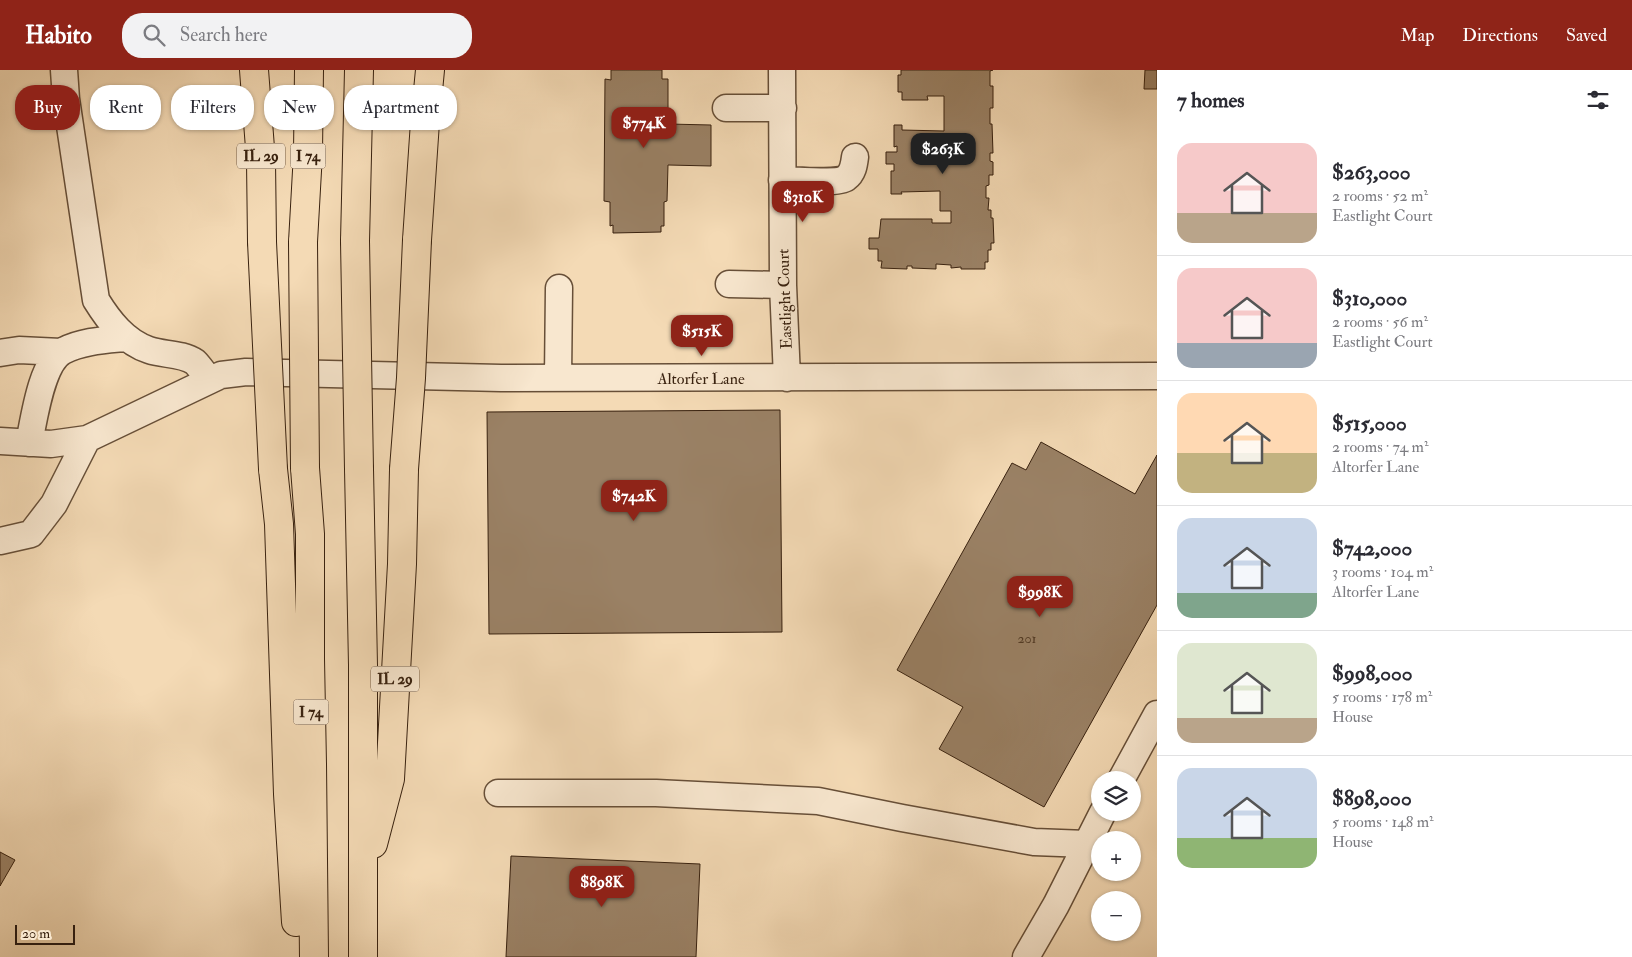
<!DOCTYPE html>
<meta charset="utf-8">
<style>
:root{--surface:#fff;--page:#f2f2f3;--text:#2b2b33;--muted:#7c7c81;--line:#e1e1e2;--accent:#8f2418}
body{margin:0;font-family:"IM FELL Double Pica",serif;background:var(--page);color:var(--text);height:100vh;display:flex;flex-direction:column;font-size:19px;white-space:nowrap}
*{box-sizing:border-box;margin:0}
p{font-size:16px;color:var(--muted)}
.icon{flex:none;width:28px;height:28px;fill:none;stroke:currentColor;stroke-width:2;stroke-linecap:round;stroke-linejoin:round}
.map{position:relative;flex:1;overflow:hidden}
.sheet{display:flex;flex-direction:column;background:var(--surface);width:475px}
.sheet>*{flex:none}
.hud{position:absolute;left:15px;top:15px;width:475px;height:45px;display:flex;gap:10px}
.buttons{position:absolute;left:1091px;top:701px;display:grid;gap:10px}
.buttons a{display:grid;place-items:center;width:50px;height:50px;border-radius:50%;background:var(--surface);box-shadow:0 1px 4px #0004;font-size:25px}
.scale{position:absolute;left:15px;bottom:12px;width:60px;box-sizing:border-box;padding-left:5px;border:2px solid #38210f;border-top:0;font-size:14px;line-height:18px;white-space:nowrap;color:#38210f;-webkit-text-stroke:4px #f8e7cf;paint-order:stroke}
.price{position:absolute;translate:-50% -42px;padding:0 11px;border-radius:10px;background:var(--accent);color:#fff;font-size:16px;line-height:32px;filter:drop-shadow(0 1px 2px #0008)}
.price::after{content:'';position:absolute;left:50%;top:30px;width:15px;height:11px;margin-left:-8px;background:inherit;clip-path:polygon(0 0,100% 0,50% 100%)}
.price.on{background:#222;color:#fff}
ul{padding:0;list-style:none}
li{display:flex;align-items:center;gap:15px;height:125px;padding:0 20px}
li+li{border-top:1px solid var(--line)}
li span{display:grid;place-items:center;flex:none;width:140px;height:100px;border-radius:15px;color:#555}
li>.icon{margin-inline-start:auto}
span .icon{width:60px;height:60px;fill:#fffc;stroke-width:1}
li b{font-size:21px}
h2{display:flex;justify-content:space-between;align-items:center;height:60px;padding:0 20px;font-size:21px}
.chip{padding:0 18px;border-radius:20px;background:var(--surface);box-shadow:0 1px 4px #0004;font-size:18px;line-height:45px}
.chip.on{background:var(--accent);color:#fff}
header{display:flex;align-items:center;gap:30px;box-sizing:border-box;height:70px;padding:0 25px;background:var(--accent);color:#fff}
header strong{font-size:24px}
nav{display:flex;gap:28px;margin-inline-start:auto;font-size:18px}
.search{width:350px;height:45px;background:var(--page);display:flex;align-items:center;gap:12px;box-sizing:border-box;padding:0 18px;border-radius:20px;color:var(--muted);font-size:19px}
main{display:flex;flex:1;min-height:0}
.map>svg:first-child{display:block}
.building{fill:#9a8165;stroke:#38210f}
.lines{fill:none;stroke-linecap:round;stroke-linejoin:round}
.minor-casing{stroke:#674f38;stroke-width:29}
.highway-casing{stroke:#38210f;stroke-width:30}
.minor{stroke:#f8e7cf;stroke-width:26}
.highway{stroke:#f4dab5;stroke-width:28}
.highway-bridge-casing{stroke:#38210f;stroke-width:30;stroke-linecap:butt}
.highway-bridge{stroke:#f4dab5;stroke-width:28}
.labels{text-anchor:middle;stroke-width:4;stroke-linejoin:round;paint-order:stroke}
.number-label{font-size:14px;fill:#503924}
.shield{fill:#f8e7cf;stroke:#725c49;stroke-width:1}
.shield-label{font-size:15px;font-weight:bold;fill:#38210f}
.street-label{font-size:16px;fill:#38210f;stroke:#f8e7cf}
</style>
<header>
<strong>Habito</strong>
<div class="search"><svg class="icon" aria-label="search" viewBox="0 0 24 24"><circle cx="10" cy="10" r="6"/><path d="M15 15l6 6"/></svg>Search here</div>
<nav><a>Map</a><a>Directions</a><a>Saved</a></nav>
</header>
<main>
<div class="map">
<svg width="1157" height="887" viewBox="0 0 1157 887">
<rect width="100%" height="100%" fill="#f4dab5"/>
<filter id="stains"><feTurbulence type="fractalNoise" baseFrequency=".004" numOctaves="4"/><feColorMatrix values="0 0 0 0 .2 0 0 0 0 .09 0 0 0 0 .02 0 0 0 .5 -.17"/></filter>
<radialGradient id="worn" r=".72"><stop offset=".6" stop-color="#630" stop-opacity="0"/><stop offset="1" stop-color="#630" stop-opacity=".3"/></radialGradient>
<path class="building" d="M611,0H662V9H668V54L711,55V96L668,95L667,131L664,132V156H661V162L613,163V155L610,156V132L604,131L605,9L611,10Z
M901,0H993L990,1V16H993V38H990V54H992L993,83H990V91L993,92V105H989V115L986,116V128H989L988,140H991V148H993L994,173H991V180H988V192H985V199H961V197L951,198V195L936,194V199L912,198V196H907V199L881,198L882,191H878V179H869V168H879L881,149H932V153H951V141H940V121L901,122L902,124H891V101H894V94H886V82H897V76L894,77V55H902V60L944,61V26H927L928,30H902V22H898V5H901Z
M1145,0H1157V19H1144Z
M780,340L782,562L489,564L487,342Z
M1041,372L1135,424L1157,385V535L1044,737L939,679L963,637L897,600L1012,393L1026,400Z
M0,782L15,790L0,816Z
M511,786L700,794L696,887H506Z"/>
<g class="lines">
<defs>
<path id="minor" d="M64,0L66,29L96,230C109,251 125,272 149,280C163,285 182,283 195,292C200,297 205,305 210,310
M782,0L783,215L787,308
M726,38H783
M782,110C793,110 838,114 846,108C853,103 854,95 855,87
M729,214L783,215
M0,283L19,280L61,282
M558,308L559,218
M0,371L51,374L87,369L221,305L246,302L501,308L1157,306
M29,373C34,350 41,293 63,281C82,271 105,270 126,268
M0,471L31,464L54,434L87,369
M1121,710L1157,644
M498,723H656L818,731L902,748L1034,772L1087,774
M1026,887L1056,835L1103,742"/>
<path id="highway" d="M254,0L261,91L262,172
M417,170L425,52L430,0
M355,171L359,0
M303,172L308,83L309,0
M305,398L310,464V589L312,694L314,887
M273,399L279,454L288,724L296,852
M359,399L363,595V887
M373,774L390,709L402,494L404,399"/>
</defs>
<use href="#minor" class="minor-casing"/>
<use href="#highway" class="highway-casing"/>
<use href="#minor" class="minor"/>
<use href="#highway" class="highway"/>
<defs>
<path id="highway-bridge" d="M355,171L359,399
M262,172L273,399
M303,172L305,398
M404,399L411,308L417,170"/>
</defs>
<use href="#highway-bridge" class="highway-bridge-casing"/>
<use href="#highway-bridge" class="highway-bridge"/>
</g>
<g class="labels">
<g class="number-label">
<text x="1027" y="573">201</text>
</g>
<g class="shield">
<rect x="237" y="73.5" width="48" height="25" rx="4"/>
<rect x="290.5" y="73.5" width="35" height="25" rx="4"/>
<rect x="371" y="596.5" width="48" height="25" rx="4"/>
<rect x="293.5" y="629.5" width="35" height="25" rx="4"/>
</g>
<g class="shield-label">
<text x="261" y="91">IL 29</text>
<text x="308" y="91">I 74</text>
<text x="395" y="614">IL 29</text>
<text x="311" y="647">I 74</text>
</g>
<g class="street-label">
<text transform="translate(784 229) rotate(-92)" y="6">Eastlight Court</text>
<text x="701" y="314">Altorfer Lane</text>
</g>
</g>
<rect width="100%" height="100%" filter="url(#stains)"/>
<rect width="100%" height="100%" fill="url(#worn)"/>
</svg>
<div class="buttons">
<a><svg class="icon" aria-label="layers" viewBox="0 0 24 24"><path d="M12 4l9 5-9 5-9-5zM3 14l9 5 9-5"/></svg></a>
<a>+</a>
<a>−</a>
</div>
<div class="scale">20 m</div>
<b class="price" style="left:644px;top:79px">$774K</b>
<b class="price on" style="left:943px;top:105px">$263K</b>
<b class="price" style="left:803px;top:153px">$310K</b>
<b class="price" style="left:702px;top:287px">$515K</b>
<b class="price" style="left:634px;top:452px">$742K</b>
<b class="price" style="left:1040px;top:548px">$998K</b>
<b class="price" style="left:602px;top:838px">$898K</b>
<div class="hud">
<a class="chip on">Buy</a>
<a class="chip">Rent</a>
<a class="chip">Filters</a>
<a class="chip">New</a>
<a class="chip">Apartment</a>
</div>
</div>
<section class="sheet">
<h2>7 homes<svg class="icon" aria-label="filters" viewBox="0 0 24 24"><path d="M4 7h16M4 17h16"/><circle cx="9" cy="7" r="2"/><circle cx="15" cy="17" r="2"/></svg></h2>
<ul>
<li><span style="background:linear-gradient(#f6c9c9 70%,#b9a48a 0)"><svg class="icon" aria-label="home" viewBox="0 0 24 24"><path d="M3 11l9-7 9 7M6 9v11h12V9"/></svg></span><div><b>$263,000</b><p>2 rooms · 52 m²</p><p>Eastlight Court</p></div></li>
<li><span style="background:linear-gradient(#f6c9c9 75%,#9aa5b1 0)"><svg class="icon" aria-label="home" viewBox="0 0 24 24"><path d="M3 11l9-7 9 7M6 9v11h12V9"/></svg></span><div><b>$310,000</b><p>2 rooms · 56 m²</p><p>Eastlight Court</p></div></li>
<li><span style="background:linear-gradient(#ffd9b3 60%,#c2b280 0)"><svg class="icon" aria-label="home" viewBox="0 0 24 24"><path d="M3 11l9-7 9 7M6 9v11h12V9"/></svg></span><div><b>$515,000</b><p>2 rooms · 74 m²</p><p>Altorfer Lane</p></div></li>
<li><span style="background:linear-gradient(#c9d6e8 75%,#7fa58c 0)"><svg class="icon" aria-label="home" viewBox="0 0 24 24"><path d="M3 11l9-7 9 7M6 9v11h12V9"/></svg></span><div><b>$742,000</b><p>3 rooms · 104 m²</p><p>Altorfer Lane</p></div></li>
<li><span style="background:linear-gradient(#dfe7d0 75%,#b9a48a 0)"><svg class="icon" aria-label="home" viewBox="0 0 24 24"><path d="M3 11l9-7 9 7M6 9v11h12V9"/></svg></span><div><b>$998,000</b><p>5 rooms · 178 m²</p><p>House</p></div></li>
<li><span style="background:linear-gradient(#c9d6e8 70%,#8fb573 0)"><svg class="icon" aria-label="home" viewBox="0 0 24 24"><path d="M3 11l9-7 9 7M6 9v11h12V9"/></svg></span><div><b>$898,000</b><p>5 rooms · 148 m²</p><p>House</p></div></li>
</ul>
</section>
</main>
